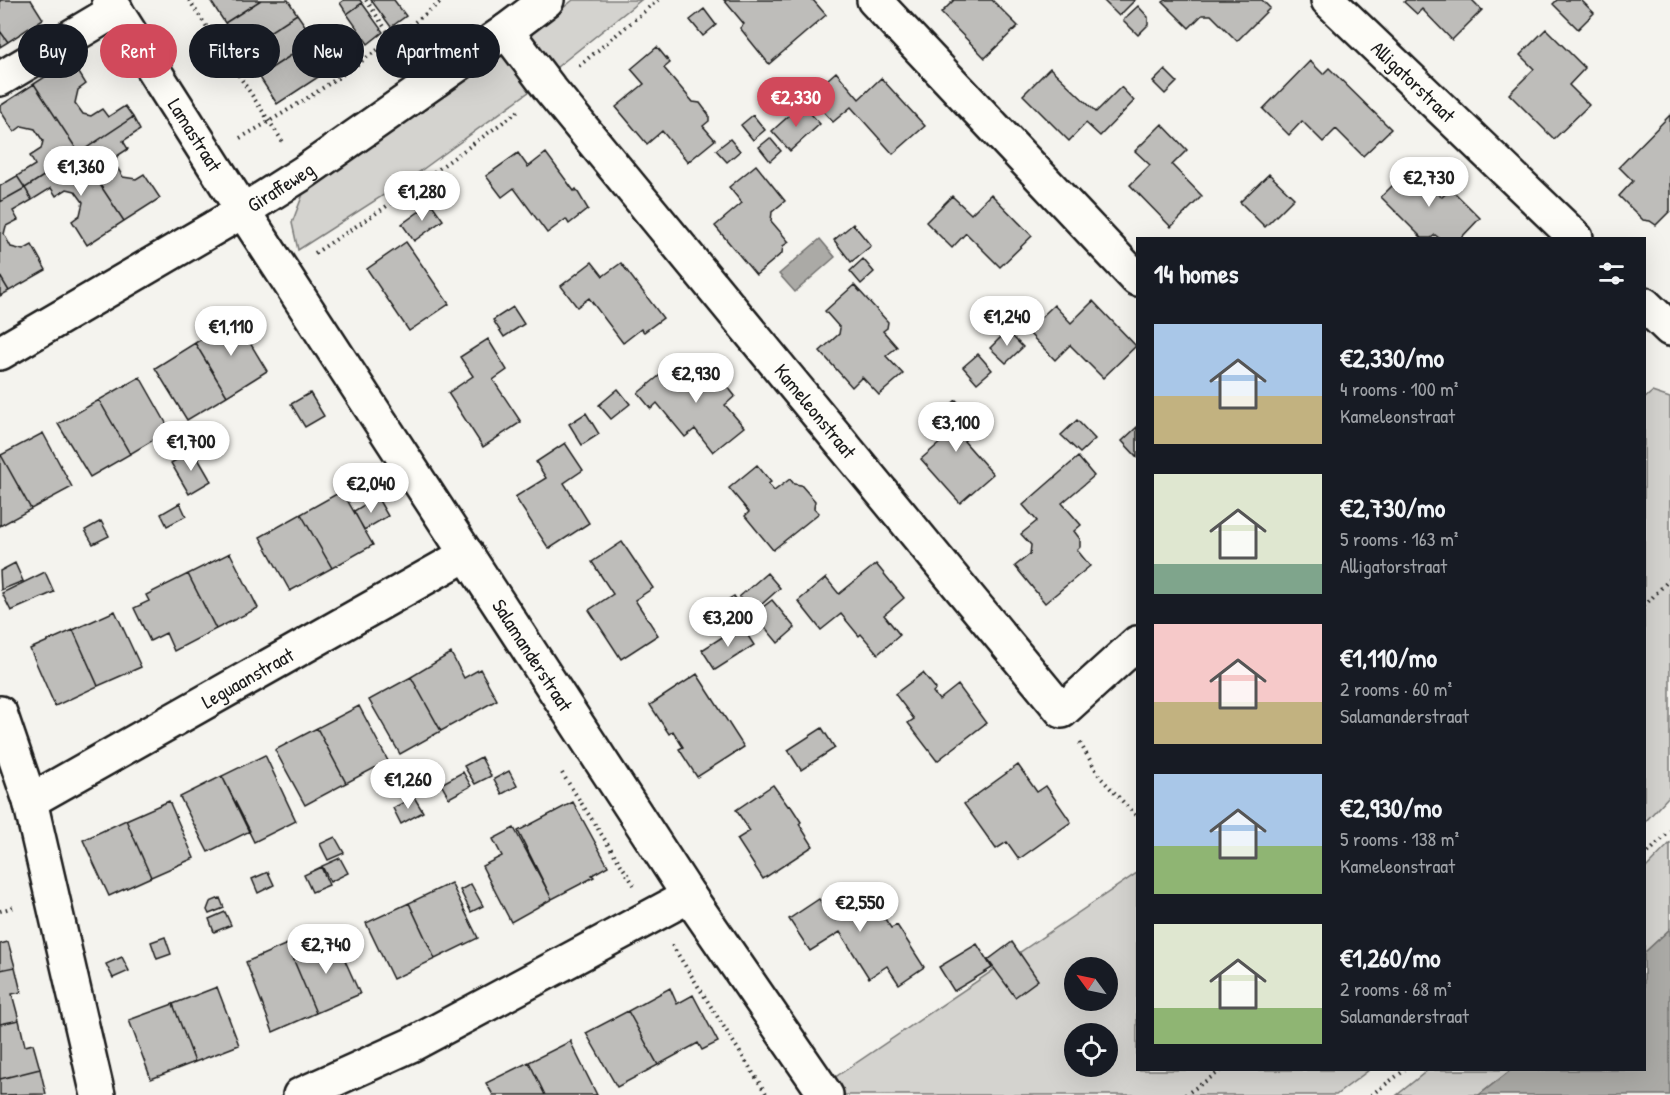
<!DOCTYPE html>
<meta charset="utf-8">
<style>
:root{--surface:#171b24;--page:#20242c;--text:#f1f3f6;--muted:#9ea1a6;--accent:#d1495b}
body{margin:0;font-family:"Patrick Hand",sans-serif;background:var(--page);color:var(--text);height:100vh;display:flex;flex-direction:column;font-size:22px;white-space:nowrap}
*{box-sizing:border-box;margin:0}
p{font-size:20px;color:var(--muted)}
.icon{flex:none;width:33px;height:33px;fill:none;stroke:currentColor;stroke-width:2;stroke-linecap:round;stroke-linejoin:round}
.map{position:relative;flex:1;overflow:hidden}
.sheet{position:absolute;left:1136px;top:237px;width:510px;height:834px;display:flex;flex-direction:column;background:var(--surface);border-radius:0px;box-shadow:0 6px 24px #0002}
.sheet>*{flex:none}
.banner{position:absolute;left:18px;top:24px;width:570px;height:54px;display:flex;gap:12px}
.needle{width:39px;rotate:303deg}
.fabs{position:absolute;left:1064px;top:957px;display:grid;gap:12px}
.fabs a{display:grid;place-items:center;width:54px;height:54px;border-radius:50%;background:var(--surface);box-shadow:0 6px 24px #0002;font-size:30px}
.price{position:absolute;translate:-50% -51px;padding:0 14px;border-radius:21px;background:#fff;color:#222;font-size:20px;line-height:39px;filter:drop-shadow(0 2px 3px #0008)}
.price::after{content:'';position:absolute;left:50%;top:36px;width:18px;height:14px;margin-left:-9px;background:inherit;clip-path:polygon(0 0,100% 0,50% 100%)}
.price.on{background:var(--accent);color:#fff}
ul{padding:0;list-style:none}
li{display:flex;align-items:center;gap:18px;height:150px;padding:0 18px}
li span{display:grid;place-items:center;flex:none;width:168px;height:120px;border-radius:0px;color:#555}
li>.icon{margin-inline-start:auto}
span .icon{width:72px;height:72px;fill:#fffc;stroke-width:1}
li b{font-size:26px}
h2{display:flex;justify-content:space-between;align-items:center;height:72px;padding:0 18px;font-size:26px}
.pill{padding:0 21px;border-radius:27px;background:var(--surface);box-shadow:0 6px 24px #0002;font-size:21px;line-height:54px}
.pill.on{background:var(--accent);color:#fff}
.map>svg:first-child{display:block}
.green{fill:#d4d3cf;stroke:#787876;stroke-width:1.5;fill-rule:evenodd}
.water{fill:#abaaa6;stroke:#72716f;stroke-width:1.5}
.building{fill:#bebdba;stroke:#1c1c1c;stroke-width:1.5}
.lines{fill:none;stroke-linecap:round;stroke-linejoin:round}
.minor-casing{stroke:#1c1c1c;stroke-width:38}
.path{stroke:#1c1c1c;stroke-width:4;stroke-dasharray:1.5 4.5;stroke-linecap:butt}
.minor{stroke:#fdfcf7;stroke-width:33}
.labels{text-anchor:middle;stroke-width:4.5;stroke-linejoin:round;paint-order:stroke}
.street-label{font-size:20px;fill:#1c1c1c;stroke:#fdfcf7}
</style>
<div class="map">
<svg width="1670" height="1095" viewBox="0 0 1670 1095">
<rect width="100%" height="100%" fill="#f4f3ee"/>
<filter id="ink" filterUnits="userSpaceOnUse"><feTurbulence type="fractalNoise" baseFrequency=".0167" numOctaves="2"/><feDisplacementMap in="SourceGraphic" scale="12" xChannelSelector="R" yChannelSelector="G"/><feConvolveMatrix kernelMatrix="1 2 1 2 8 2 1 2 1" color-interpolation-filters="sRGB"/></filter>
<g filter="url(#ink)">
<path class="green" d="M573,0H641L552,71L526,38Z
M502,53L530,91L415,175L298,250L292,223L303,194Z
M1652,392L1670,398V795L1644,823V399Z
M1670,843V929L1644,953V870Z
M1137,873V1070H1369L1336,1095H844L834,1078ZM1074,968H1107V1000H1074ZM1074,1034H1107V1066H1074Z
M1428,1070H1511L1479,1095H1397Z"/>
<path class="water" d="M820,239L835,257L795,292L779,274Z
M1670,929V1095H1479L1511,1070H1644V953Z"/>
<path class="building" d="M0,0H31L43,19L8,42L0,31Z
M210,0H261L225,23Z
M261,0H288L297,14L242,50L225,23Z
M344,0H360L362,3L347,14L340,3Z
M371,0H394L406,16L391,27Z
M724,0H813L826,15L769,64L740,28L744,24Z
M954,0H992L1018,26L985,58L941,13Z
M1103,0H1135L1119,16Z
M1166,0H1262L1270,8L1237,41L1211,15H1202L1189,28L1163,2Z
M1406,0H1472L1482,10L1452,40L1422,9L1417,14L1404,2Z
M1557,0H1581L1594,13L1578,29L1553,4Z
M362,3L383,32L368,44L347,14Z
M1138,6L1148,17V25L1138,35L1123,20Z
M704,9L716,25L703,36L690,20Z
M297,14L315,40L259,76L242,50Z
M1546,29L1585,68L1569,85L1589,105L1554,139L1509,94L1534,69L1520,55Z
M0,31L8,42L0,47Z
M315,40L332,68L277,104L259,76Z
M657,47L670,63L664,68L693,102L700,103L709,115V121L703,126L715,140L688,162L662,131L647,144L616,107L644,84L631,69Z
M71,60L86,84L78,90L75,103L83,114L91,116L102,109L108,117L125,106L133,117L79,153L34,84Z
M1310,61L1323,74L1329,68L1391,129L1363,156L1336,129L1323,142L1302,121L1289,135L1263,109Z
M1050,68L1096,112L1121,87L1134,101L1100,136L1086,123L1069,141L1023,95Z
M1165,70L1177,82L1165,94L1153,82Z
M836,72L859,99L881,78L925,126L893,154L851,107L833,122L821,109L823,107L811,94Z
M34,84L79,153L25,188L17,176L35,165L30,156L41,149L43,141L35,129L22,126L14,132L0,110V106Z
M802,104L820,124L790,151L772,131Z
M753,115L765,130L753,140L741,125Z
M1670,115V211L1656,225L1650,221L1643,220L1619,196L1633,181L1619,167Z
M133,117L140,130L123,141L128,149L117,156L115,164L123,177L136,179L144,174L160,198L124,221L79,153Z
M1162,124L1187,150L1172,165L1202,196L1171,227L1130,185L1150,165L1135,151Z
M770,138L781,151L770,161L759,147Z
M730,139L740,151L727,162L716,150Z
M79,153L124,221L87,245L72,221L80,215L83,202L75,191L67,189L56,196L51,188L32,200L25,188Z
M518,153L528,167L546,153L574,191L576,189L588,209L569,224L566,219L547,233L514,188L502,197L486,176Z
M756,165L785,201L772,212L771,221L789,242L783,246L782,253L756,275L715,226L742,203L729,187Z
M1412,166L1442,197L1451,189L1480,218L1461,238H1439L1435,235L1431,238H1422L1381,197Z
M1269,174L1294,198L1265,227L1240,202Z
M17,176L25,188L0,202V186Z
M25,188L32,200L13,211L18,220L6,226L4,234L11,247L23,250L32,245L46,270L9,291L0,276V202Z
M991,194L1032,236L1000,267L966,233L952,248L926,222L952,196L971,214Z
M431,203L443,220L414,241L402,224Z
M853,224L871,246L851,262L834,240Z
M406,242L449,304L409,331L367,269Z
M863,259L874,272L861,284L850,271Z
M592,262L603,276L621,263L663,318L644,332L641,329L623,343L589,298L577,307L561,286Z
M0,276L9,291L0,296Z
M854,285L888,322L887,328L883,331L897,347L886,356L903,374L879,395L862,377L852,387L820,351L839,334L840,328L825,311Z
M1093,301L1136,346L1103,378L1070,345L1055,360L1027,331L1054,305L1071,323Z
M513,307L524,324L504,337L493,320Z
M235,318L267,371L227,396L195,343Z
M1007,331L1023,347L1006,363L990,348Z
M488,339L507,370L493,380L521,422L483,447L448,393L473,376L460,357Z
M195,343L227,396L187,420L155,368Z
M978,354L992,370L977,383L963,367Z
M708,362L735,396L725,405L744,427L713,452L695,429L685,437L657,403L651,409L638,393L670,367L682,383Z
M140,377L170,430L130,454L99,400Z
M618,389L630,404L611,419L599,405Z
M310,393L324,416L305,427L291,404Z
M99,400L130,454L90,477L58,424Z
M956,400L980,427L964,441L993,474L960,503L921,459L942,441L928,425Z
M586,413L599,434L582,445L569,424Z
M1077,420L1095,439L1080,453L1061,435Z
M1137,427V457L1122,441Z
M43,433L72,487L31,509L1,455Z
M565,443L583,470L564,483L589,523L549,549L515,497L546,478L536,462Z
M193,450L211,481L189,494L171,463Z
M1,455L31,509L0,526V456Z
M1078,457L1094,476L1062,503L1081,525L1074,531L1080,539V547L1077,550L1090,566L1045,603L1015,566L1030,554L1031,545L1021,534L1037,521L1023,505Z
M757,465L771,482L768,484L774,491L790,479L794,484L801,485L815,501L814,508L819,513L773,550L745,516L749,512L729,488Z
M342,491L373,545L332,568L301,514Z
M377,497L388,516L364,530L354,511Z
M180,503L186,516L167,526L161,514Z
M301,514L332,568L290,591L260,537Z
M101,521L109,536L93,544L85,530Z
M622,542L653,588L635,600L658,635L621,659L589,610L613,594L592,562Z
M230,553L258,608L216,629L188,574Z
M15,563L23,581L1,590L0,571Z
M876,564L904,598L884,615L900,635L878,654L861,634L859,636L841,614L821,630L798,601L826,578L839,594Z
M45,572L54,592L11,611L2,593Z
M767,573L780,588L752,613L739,597Z
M188,574L216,629L174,651L166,633L150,641L134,608L149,601L146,595Z
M734,596L748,617L728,630L723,624L729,599Z
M772,600L795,628L778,643L754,614Z
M115,611L141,667L98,686L73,630Z
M741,625L754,645L715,670L702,650Z
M73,630L98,686L55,706L30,649Z
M451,653L464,678L480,669L497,700L441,731L411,677Z
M923,673L936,689L933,692L939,700L958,685L986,723L937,761L908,723L914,719L895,694Z
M697,674L744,747L697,777L679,749L683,747L673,731L669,734L650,705Z
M411,677L441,731L400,754L369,700Z
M359,706L388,761L346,783L317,728Z
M317,728L346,783L305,805L275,750Z
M822,728L835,748L801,770L788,750Z
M265,755L296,821L254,842L222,776Z
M481,757L491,776L475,784L464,766Z
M1018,765L1037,792L1046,786L1071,822L1019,859L1007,842L996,849L964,804Z
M509,771L517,786L502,794L494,779Z
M463,772L471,786L449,798L441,784Z
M222,776L250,831L208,852L180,797Z
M773,785L788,806L790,805L801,822L799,824L813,846L763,879L737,839L750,831L736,810Z
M414,797L423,812L401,824L393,808Z
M169,801L194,858L151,877L126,820Z
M573,802L608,866L592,875L594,877L552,899L518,831Z
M126,820L151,877L109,896L83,840Z
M514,828L552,899L511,922L482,866L502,856L493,839Z
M335,837L344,853L328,860L320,844Z
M340,858L348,873L330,882L322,866Z
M321,867L329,885L312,892L304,875Z
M268,872L274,885L258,893L252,879Z
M451,883L478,938L435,959L409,903Z
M870,883L883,903L877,907L891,928L897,925L924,967L899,984L887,966L869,978L840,932L810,951L789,919L819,899L827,910Z
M471,884L483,906L471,912L460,890Z
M220,898L224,908L209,914L207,910L210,902Z
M409,903L435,959L393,979L366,923Z
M225,912L231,925L214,932L209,919Z
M165,937L171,954L157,959L151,942Z
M335,938L360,994L316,1013L292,956Z
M8,942L15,967L0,970V944Z
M1012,942L1038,980L1015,997L988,960Z
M287,944L316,1013L273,1032L246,962Z
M977,944L992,968L954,991L939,967Z
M122,957L129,971L113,978L106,964Z
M15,967L21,992L12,994L19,1020L0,1024V970Z
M217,987L239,1045L195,1062L173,1004Z
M670,988L677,1004L693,995L718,1042L702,1050L698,1043L658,1065L628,1011Z
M173,1004L195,1062L151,1079L129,1020Z
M628,1011L658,1065L617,1087L586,1033Z
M19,1020L25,1046L33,1044L40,1069L0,1079V1024Z
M571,1041V1043L597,1095H545L529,1062Z
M529,1062L545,1095H493L486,1083Z
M40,1069L46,1094L0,1095V1079Z"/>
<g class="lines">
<defs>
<g id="minor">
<path id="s1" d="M109,0L243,211L689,896L826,1095"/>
<path d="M874,0L1137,279"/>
<path id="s2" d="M1328,0L1576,238"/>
<path id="s3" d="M506,31L550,89L1062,711L1137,643"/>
<path d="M0,79L116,10"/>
<path d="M1644,304L1670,329"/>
<path id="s4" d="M0,353L243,211L303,173L506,31L547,0"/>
<path d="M0,713L30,801L98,1095"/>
<path id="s5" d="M30,801L467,554"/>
<path d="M300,1095L411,1045L689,896"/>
</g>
</defs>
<use href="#minor" class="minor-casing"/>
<path class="path" d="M189,0L283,142
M366,0L404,56
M579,66L658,0
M240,138C311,99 379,51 443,0
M315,253L384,208L520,110
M1644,606L1670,579
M1080,743L1100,777L1137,817
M562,773L634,885
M1644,857L1670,831
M0,911L17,906
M672,945L767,1095
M1185,1095L1222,1070
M1371,1095L1405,1070"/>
<use href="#minor" class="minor"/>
</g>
</g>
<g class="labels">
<g class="street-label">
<text dy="7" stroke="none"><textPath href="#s2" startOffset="118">Alligatorstraat</textPath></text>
<text dy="7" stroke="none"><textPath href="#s1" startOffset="160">Lamastraat</textPath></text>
<text dy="7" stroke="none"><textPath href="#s4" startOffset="326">Giraffeweg</textPath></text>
<text dy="7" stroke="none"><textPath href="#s3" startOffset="490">Kameleonstraat</textPath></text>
<text dy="7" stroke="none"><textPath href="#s1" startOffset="780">Salamanderstraat</textPath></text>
<text dy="7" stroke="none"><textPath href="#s5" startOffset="250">Leguaanstraat</textPath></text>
</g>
</g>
</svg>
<div class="fabs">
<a><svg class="needle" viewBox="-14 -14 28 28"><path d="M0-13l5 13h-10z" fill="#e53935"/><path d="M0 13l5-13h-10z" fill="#9ea1a6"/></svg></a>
<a><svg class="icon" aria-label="locate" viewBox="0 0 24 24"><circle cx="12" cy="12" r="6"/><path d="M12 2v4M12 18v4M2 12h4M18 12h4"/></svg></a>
</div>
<b class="price on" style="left:796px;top:128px">€2,330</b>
<b class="price" style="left:81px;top:197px">€1,360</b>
<b class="price" style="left:1429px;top:208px">€2,730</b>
<b class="price" style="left:422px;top:222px">€1,280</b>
<b class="price" style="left:1007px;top:347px">€1,240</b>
<b class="price" style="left:231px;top:357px">€1,110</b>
<b class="price" style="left:696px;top:404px">€2,930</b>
<b class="price" style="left:956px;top:453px">€3,100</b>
<b class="price" style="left:191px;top:472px">€1,700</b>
<b class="price" style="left:371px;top:514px">€2,040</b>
<b class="price" style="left:728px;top:648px">€3,200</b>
<b class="price" style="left:408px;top:810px">€1,260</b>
<b class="price" style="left:860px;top:933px">€2,550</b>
<b class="price" style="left:326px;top:975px">€2,740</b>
<div class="banner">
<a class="pill">Buy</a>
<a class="pill on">Rent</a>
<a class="pill">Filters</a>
<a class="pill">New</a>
<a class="pill">Apartment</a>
</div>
<section class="sheet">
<h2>14 homes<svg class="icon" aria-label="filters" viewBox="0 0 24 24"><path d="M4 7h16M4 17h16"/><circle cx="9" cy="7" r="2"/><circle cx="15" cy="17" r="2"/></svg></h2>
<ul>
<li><span style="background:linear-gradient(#a9c7e8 60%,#c2b280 0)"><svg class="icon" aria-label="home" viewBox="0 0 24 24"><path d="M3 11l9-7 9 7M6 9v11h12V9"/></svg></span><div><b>€2,330/mo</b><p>4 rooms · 100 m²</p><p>Kameleonstraat</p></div></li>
<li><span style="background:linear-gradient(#dfe7d0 75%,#7fa58c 0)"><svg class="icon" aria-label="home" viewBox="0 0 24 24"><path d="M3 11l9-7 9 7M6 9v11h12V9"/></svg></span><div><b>€2,730/mo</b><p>5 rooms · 163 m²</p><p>Alligatorstraat</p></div></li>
<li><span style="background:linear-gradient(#f6c9c9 65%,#c2b280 0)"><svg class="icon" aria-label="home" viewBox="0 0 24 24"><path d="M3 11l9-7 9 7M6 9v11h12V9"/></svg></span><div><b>€1,110/mo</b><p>2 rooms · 60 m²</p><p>Salamanderstraat</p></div></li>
<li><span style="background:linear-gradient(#a9c7e8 60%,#8fb573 0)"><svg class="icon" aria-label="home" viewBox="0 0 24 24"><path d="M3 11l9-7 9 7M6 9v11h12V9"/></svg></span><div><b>€2,930/mo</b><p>5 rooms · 138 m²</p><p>Kameleonstraat</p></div></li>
<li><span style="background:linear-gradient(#dfe7d0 70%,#8fb573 0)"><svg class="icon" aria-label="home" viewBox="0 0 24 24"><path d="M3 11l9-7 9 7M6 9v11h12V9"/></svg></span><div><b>€1,260/mo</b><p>2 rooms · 68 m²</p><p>Salamanderstraat</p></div></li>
</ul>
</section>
</div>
